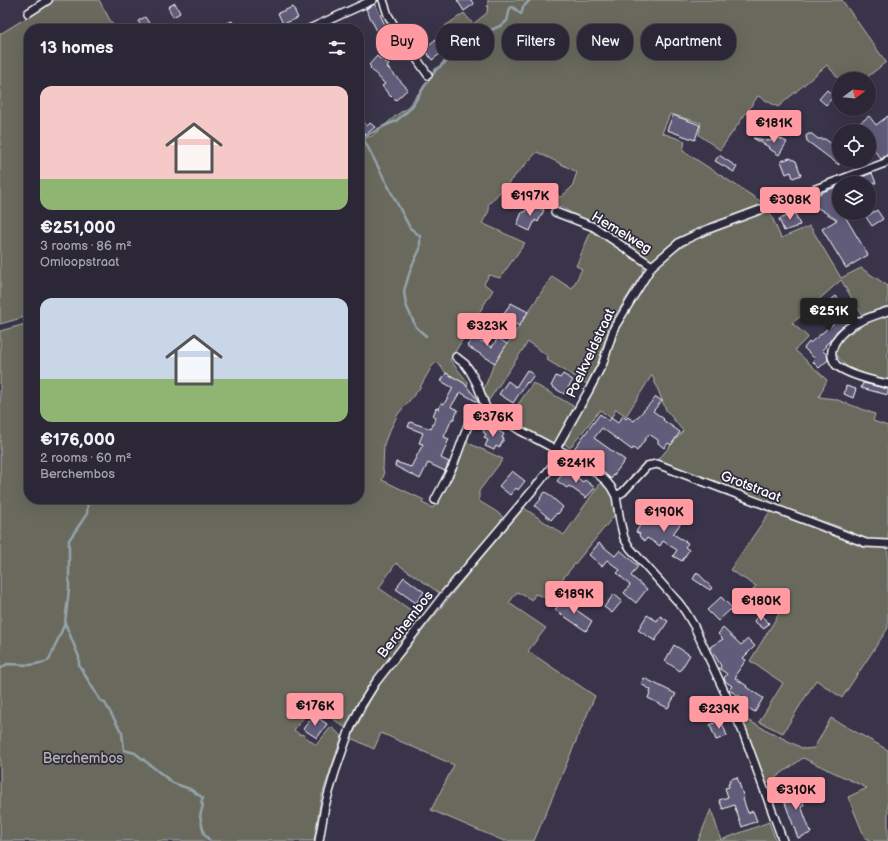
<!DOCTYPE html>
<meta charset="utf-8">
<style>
:root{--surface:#2b2737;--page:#332f3f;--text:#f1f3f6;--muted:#a6a5ad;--line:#474452;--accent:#ff9aa2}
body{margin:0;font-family:"Balsamiq Sans",sans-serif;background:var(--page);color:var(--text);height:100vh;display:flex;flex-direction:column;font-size:15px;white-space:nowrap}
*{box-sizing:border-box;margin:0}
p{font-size:13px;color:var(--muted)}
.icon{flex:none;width:22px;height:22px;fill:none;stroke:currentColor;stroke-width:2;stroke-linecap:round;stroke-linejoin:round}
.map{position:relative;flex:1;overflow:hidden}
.drawer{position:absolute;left:24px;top:24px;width:340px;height:480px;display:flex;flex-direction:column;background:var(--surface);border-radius:16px;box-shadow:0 4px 16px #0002,0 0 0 1px var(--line)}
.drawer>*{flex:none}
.hud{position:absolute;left:376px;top:24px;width:380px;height:36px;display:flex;gap:8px}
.needle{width:26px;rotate:74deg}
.tools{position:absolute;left:832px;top:72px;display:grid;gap:8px}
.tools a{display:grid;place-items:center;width:44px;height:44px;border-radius:50%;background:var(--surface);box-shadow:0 4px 16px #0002,0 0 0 1px var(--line);font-size:20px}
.price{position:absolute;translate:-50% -34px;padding:0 9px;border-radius:4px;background:var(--accent);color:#111;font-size:13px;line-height:26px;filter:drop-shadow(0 1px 2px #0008)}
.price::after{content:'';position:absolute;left:50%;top:24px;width:12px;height:9px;margin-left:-6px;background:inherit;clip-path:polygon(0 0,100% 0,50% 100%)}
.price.selected{background:#222;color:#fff}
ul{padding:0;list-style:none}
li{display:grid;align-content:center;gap:8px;height:212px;padding:0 16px}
li span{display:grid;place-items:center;height:124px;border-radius:12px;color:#555}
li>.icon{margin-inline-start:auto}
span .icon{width:72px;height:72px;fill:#fffc;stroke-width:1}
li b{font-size:17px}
h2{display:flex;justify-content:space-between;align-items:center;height:48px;padding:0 16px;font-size:17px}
.pill{padding:0 14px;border-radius:16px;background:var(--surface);box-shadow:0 4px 16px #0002,0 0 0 1px var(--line);font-size:14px;line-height:36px}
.pill.selected{background:var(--accent);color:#111}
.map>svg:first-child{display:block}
.green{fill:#696b5d;stroke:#b4b5ae}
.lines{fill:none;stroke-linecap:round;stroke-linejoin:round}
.stream{stroke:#94a3ac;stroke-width:2.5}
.building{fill:#615c7a;stroke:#fff}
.street-casing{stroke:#fff;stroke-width:10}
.street{stroke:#2f2a3d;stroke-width:7}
.labels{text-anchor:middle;stroke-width:3.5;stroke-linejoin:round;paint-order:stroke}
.street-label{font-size:14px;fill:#fff;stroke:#2f2a3d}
.park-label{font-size:14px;fill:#b4b5ae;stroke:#2f2a3d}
</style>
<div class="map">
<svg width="888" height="841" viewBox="0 0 888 841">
<rect width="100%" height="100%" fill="#393449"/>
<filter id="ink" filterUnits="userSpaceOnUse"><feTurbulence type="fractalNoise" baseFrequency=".025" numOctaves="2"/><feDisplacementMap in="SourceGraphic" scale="8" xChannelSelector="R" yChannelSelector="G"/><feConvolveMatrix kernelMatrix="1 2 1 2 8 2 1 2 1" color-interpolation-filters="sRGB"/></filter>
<g filter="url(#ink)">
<path class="green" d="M55,0H99L115,29H29V316L0,324V34Z
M488,0H842L886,62L865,79H839L827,65L778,107L758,96L720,150L699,135L701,123L670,114L662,133L685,141L683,151L765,204L726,219L695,230L677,238L651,261L563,208L551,203L548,196L552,195L561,197L572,187L577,172L537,152L488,205L489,211L482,223L525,243L500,278L489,275L484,284L493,290L450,360L468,382L467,387L463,383L446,373L437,362L432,366L419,389L398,414L388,434L384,444L383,469L384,475L382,480L424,500L422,503L433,508L446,484L464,441L503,459L479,491V501L497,512L505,519L441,594L396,563L379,588L422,618L403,639L366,690L347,729L326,714L331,708L318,699L294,730L300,735L302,734L316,745L331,727L342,736L321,798L314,841H0V331L29,323V499H359V140L372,136L398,114L406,109L434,74L456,44L445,26L464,13L473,24L487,13Z
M769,210L781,238L810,226L841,278L861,268L888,286V310L863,317L841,280L815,303L820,312L814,317L809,310L792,323L808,337L795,350L827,380L819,397L835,399L875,414L873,421L888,426V541L865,539L840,527L784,509L676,468L658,460L683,431L666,410L652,375L626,416L616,409L611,418L600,410L570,448L565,444L564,441L566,438L597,384L605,367L618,329L653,272L661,263L676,251L697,238Z
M591,231L642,264L644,267L642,273L611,322L598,362L587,384L547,360L548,356L528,342L487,403L483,394L484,389L494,364L552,276L572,289L582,269L576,266Z
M888,315V382C865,375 848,374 835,352L838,348L840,343L844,337L868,322Z
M533,383L575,407L558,440L555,443L550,444L507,420Z
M601,482L611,493L614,503V516L547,598L535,594L532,600L517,592L509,603L546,628L528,651L595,696L534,841H504L431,810L454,765L381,733L374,749L351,738L375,690L473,568L524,508L564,535Z
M771,510L851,541L862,547H888V628L842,698L816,680L783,733L759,722L783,683L750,661L780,612L751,593L756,586L730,570Z
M741,717L804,749L814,748L831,718L888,750V841H874L865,838L848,797L867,788L803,758L765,785L740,718Z
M711,809L721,840L769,822L776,841H698Z"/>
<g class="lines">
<path class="stream" d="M431,77L434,71L447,61L456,46L459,42L464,41L485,27L489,31L502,25L507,21L510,8L512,7C516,8 517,12 521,14L522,12L523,7L530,0
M363,138L410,228L420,236V249L411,268L404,291L406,305L416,327L426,336
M359,140L382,127L396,121L411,108L427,82
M65,623L79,657V665L100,700L105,703L122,733L124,750L135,753L173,783L190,789L203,798L201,803L203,805L200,816L204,834L210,841
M0,669L7,664L31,665L45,662L49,660L65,623L69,589V540L87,514L88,499"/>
</g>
<path class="building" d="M457,0H471L474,4L464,11Z
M175,3L180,13L173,17L168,7Z
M375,4L386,27L377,31L366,9Z
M293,7L298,18L283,24L278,13Z
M145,17L151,26L146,29H143L138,21Z
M232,21L235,29H214Z
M436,39L438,41L441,39L448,46L444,51L432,60L424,49Z
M377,56L380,59L381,58L389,65L387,67L408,89L396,100L392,96L391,97L382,86L385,84L370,68L371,67L369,65Z
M827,90L834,96L826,105L819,99Z
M673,115L700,125L695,140L667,130Z
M359,116L367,126L370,123L375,127L365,135L359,126Z
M869,116L876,125L888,116V154L881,159L869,144V131H850Z
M808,134H812L818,139H825L839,149V165L807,141L806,136Z
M775,136L787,142L779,155L768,148L769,147L753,138L772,141Z
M719,155L737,167L734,172L715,161Z
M790,158L796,161L801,175L793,178L791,172L786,174L781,161Z
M872,173L876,183H846Z
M839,186V213H843L868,255L846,268L822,229L837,220L807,201L825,191Z
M527,204L531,206V204L544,210L538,222L535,220L530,231L517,225L522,212H525Z
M877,210L883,219L872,226L866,217Z
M794,211L800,225L796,226V227L784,231L779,219L787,216V214Z
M836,296L842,304L844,302L851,310L850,311L854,319L844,325L837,331L829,342L825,345L826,346L822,350L827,355L828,360L819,368L813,362L815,359L804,348L809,342L810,343L839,319L827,303Z
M511,303L528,312L519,326L506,318L507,315L504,313Z
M476,329L484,333L479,340L492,347L498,338L507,344L495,363L467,346L473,337L472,336Z
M527,370L534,375L528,383L527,382L513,403L499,394L508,381L516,387Z
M446,373L464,383L477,399L479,403L460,392L451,407L458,410L454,419H452L444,437L449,439L441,458L449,462L448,464L445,471L428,463L420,479L395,466L396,462L411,467L423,444L419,443L423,433L408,427L410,422L431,429L436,417L433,416L436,408L439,409L441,403L444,404L453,388L441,381Z
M563,374L573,380L564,394L551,386L556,376L560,378Z
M863,383L888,389V395L861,388Z
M846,386L856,389L853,398L844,394Z
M656,397L662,401L653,411L664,419L663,420L680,432L671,445L668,443L664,448L658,443V440L649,434L637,451L633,448L632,450L602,428L594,438L625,460L611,479L596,466L573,450L600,414L609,421L611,418L618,423L623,416L626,419L628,417L634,421Z
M487,425L504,434L502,438L504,439L499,448L496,446L494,450L485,446L488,440L484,438L486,434L483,432Z
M566,469L583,482L585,480L595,488L586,498L569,486L567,488L557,481Z
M512,471L525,481L518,490L516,488L510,495L499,486Z
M545,492L547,493L563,507L558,514L557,513L551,520L535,506L541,499L540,498Z
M648,512L666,524L673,513L683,520L673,534L688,543L685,547L689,550L682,561L673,556L677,550L663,541L660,546L647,538L645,541L639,536L640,534L636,532Z
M599,543L615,556L620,550L638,566L631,576L647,589L636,603L624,593L630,585L617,573L620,570L607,560L602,566L589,555Z
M697,572L712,588L710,590L693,579Z
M404,577L424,592L416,603L396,589L399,586L398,585Z
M614,594L622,601L612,613L604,607Z
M721,597L732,608L718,621L707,610Z
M562,600L592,621L586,631L555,610Z
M759,614L769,623L764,629L754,621Z
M647,615L657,621L660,616L668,621L655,641L638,630Z
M723,628L741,645L748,639L755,646L743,658L746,660L736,674L737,675L735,678L747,686L746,687L763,698L755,712L738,702L741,697L729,690L732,686L725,681L724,678L727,674L720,669L721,666L710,647L723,639L718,634Z
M674,645L690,655L680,671L665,661Z
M644,678L676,694L668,708L648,698L651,690L641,684Z
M314,715L327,724L317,738L303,729Z
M721,720L727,736L716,740L710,725Z
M737,777L744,798L743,799L748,813L753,811L757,821L742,827L734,805L723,809L719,800L728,797L725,788L729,787L728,784L730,783L729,780Z
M792,784L796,793L799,792L804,805L801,806L811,833L798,838L782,795L784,794L782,787Z"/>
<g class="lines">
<defs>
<path id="street" d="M383,0L388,15L395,27L412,52L428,75
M28,13L48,0
M309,29L373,0
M555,212L594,227L652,266
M888,311C867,318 838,326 832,350C831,355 833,361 836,365C846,374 874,381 888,384
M456,357L465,364L470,371L477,384L486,408L521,431L557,450L570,455L593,470L606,481L611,487L616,496L620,521L624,538L630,548L679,603L685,611L694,626L743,732L783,841
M557,450L558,445L589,390L603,363L614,328L652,266L680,242L706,230L885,163L888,160
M616,496L623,492L647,466L657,464L866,543L888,544
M435,500L453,466L471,417L478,411L486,408
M319,841L325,806L335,772L350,729L361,706L376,682L443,596L538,484L563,452"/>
</defs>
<use href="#street" class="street-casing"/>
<use href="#street" class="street"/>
</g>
</g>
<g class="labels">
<g class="street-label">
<text transform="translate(622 232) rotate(31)" y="5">Hemelweg</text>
<text transform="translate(590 353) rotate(-65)" y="5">Poelkveldstraat</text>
<text transform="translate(751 486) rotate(21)" y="5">Grotstraat</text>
<text transform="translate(405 624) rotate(-52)" y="5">Berchembos</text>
</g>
<g class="park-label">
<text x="83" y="763">Berchembos</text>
</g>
</g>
</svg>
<div class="tools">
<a><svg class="needle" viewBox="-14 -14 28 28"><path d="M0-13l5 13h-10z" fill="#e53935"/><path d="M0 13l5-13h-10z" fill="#a6a5ad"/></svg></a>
<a><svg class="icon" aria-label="locate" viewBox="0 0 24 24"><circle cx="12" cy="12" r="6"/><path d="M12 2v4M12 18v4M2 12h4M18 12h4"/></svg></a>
<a><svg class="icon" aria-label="layers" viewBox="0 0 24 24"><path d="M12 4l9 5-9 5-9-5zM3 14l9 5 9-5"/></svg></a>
</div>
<b class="price" style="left:774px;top:144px">€181K</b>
<b class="price" style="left:530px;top:217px">€197K</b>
<b class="price" style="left:790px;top:221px">€308K</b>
<b class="price selected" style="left:829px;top:332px">€251K</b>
<b class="price" style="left:487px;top:347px">€323K</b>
<b class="price" style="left:493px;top:438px">€376K</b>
<b class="price" style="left:576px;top:484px">€241K</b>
<b class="price" style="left:664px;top:533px">€190K</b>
<b class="price" style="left:574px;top:615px">€189K</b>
<b class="price" style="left:761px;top:622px">€180K</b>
<b class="price" style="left:315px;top:727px">€176K</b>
<b class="price" style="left:719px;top:730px">€239K</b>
<b class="price" style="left:796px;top:811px">€310K</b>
<div class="hud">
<a class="pill selected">Buy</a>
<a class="pill">Rent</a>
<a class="pill">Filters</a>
<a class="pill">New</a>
<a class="pill">Apartment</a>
</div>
<section class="drawer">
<h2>13 homes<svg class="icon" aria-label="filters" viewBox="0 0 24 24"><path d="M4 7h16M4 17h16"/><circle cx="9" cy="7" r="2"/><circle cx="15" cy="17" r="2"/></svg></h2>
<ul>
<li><span style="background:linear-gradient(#f6c9c9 75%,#8fb573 0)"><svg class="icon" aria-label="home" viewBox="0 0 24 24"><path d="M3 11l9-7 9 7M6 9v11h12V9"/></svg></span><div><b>€251,000</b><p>3 rooms · 86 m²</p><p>Omloopstraat</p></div></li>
<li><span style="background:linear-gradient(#c9d6e8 65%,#8fb573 0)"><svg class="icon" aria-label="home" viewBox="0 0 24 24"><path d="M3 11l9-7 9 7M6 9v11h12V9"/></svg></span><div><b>€176,000</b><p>2 rooms · 60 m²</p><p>Berchembos</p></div></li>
</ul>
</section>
</div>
